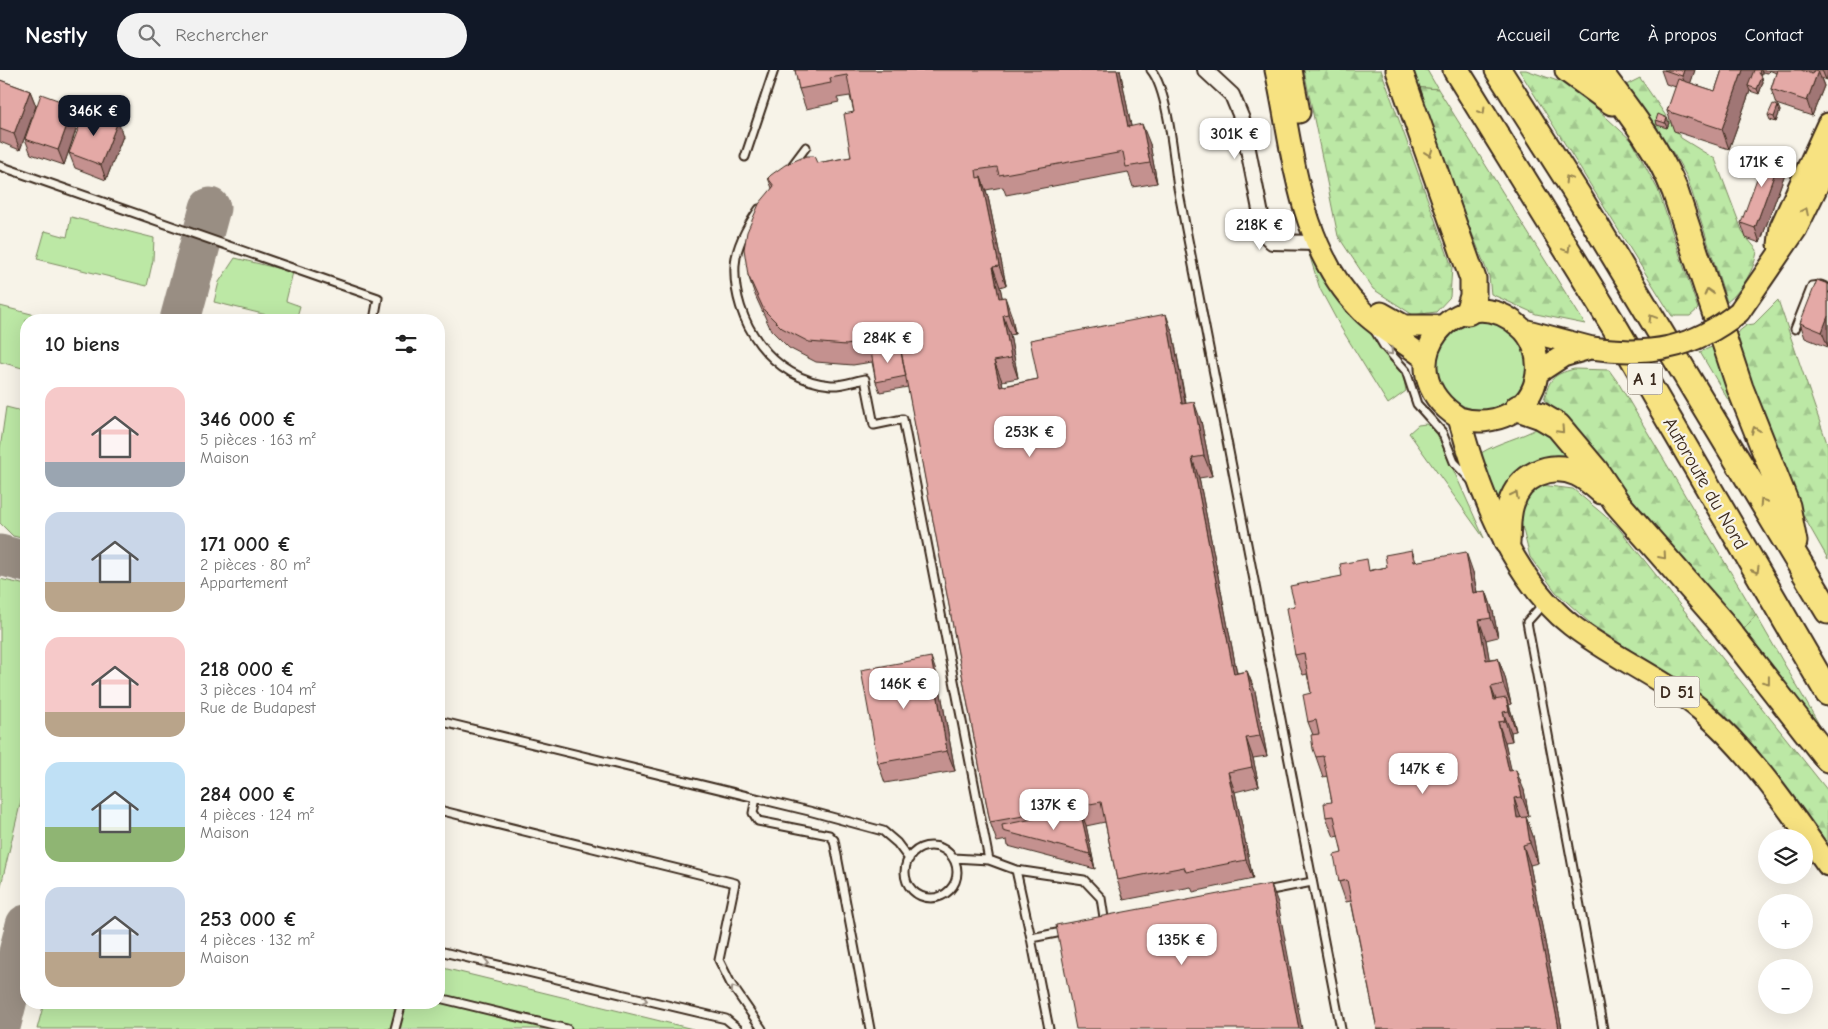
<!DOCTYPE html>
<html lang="fr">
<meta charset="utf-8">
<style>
:root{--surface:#fff;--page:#f2f2f2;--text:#222;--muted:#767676;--accent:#111827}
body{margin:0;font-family:"Comic Neue",sans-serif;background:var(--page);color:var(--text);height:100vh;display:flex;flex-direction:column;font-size:19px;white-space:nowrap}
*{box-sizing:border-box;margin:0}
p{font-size:16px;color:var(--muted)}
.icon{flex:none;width:28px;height:28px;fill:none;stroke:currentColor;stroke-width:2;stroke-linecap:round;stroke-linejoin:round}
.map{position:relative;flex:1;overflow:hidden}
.side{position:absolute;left:20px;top:244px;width:425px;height:695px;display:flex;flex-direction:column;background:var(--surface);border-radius:20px;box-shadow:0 5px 20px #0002}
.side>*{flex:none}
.tools{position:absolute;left:1758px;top:759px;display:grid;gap:10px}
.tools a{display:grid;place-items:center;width:55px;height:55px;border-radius:50%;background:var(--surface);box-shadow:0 5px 20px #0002;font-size:25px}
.price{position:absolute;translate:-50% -42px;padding:0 11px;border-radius:10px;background:#fff;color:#222;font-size:16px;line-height:32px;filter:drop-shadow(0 1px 2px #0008)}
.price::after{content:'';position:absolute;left:50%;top:30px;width:15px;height:11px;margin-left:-8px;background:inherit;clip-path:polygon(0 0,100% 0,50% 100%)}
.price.current{background:var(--accent);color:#fff}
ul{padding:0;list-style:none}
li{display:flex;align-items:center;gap:15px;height:125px;padding:0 25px}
li span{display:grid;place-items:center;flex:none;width:140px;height:100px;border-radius:15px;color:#555}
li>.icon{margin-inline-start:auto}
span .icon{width:60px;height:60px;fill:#fffc;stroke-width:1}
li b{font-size:21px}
h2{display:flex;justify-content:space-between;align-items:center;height:60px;padding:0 25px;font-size:21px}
header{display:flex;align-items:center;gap:30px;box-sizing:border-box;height:70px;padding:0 25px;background:var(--accent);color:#fff}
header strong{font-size:24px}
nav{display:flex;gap:28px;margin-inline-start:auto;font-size:18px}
.search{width:350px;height:45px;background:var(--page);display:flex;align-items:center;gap:12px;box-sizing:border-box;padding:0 18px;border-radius:28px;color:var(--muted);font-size:19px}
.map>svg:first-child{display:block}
.grass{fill:#bce8a5;stroke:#7c8962}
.forest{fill:url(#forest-firs);stroke:#7c8962}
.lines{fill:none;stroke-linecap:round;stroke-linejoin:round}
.taxiway{stroke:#998e83;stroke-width:41}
.lane-casing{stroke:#3b2a1e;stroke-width:11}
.street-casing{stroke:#3b2a1e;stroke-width:18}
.primary-casing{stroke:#3b2a1e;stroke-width:25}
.highway-casing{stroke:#3b2a1e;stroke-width:29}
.lane{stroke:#f7f3e8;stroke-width:7}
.street{stroke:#f7f3e8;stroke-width:14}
.primary{stroke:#f7e281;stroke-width:21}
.highway{stroke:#f7e281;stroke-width:25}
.primary-bridge-casing{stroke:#3b2a1e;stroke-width:25;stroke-linecap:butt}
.primary-bridge{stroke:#f7e281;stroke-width:21}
.wall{fill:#c4918f;stroke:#3b2a1e}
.shaded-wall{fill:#a07674;stroke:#3b2a1e}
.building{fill:#e4a9a6;stroke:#3b2a1e}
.oneway{stroke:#998650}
.oneway2{stroke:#998e83}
.labels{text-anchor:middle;stroke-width:4.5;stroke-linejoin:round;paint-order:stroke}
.shield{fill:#f7f3e8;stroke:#73665b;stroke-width:1}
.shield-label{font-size:18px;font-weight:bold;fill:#3b2a1e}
.street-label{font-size:19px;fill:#3b2a1e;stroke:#f7f3e8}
</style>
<header>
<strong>Nestly</strong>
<div class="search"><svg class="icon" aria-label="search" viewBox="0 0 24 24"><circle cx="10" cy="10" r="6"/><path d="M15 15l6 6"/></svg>Rechercher</div>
<nav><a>Accueil</a><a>Carte</a><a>À propos</a><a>Contact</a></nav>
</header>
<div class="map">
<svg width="1828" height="959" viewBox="0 0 1828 959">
<defs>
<pattern id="forest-firs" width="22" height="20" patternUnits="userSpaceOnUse" patternTransform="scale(1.25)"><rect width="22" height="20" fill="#bce8a5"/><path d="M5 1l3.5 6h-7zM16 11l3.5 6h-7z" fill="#a2c78e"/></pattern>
</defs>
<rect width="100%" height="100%" fill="#f7f3e8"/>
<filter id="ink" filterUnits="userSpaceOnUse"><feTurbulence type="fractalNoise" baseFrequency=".02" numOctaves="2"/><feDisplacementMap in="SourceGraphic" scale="10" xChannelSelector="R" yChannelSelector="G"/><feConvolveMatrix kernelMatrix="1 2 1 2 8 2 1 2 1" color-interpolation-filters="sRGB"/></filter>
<g filter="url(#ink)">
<path class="grass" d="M1408,0H1427L1438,19L1414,17Z
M71,147L154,168L153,190L147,216L37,189L45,161L67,167Z
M1309,184L1363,253L1402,298L1406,321L1388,334L1341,258L1320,219Z
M235,188L293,202L286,231L300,236L296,250H287L214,232L219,212Z
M0,236L55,250H26V299L0,292Z
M1437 295a45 45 0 1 1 90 0a45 45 0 1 1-90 0Z
M1714,276L1751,369L1700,282Z
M6,337L26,342V469L13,466L0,453V379Z
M1426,354L1435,359L1484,468L1409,363L1418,355Z
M1538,358L1572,379L1568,394L1499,434L1483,397L1481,383C1499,372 1520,368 1538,358Z
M0,509L26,515V709L0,820Z
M1756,545L1828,670L1742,561Z
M439,897L693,959H37L44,933L439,932Z"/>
<path class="forest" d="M1304,0H1381L1452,197L1450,227L1436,242L1413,245L1373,219L1338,166Z
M1519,0H1526L1572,16L1632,71L1658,120L1698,239L1690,246H1672Z
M1640,8L1681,68L1715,89L1743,163L1757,180C1756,197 1741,222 1727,232L1687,107L1674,84L1622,17Z
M1414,17L1438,19L1585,254L1536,244L1491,224L1489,206Z
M1778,230L1828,376V489L1787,417L1728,270L1747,255L1754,254Z
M1574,299L1609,300L1619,314L1756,545L1742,561L1565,348L1544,330C1550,308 1552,305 1574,299Z
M1541,415L1573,419L1617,456L1828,721V776L1767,697L1704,628L1592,555L1556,522L1530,487L1520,448L1528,428Z"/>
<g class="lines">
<path class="taxiway" d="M180,250L210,138
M0,485L26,492
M0,957L26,855"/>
<defs>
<path id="lane" d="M1151,0C1168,20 1174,90 1178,118L1341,959
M745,87L774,0
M0,96L378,228L374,250
M791,97L806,77
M759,139C748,155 736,175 735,195C732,251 772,310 831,315C841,316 854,311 865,309L874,355L903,349L989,790
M1795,259L1812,216L1821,215L1828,218
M1375,261L1384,276L1406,301L1417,334L1442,362L1454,392L1471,410
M1544,533L1527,552L1603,959
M439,651L809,741L883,761L897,773L909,789
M756,728L753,743L758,751L829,765L834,770L870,959
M439,740L735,813L719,890L731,914L762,959
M905 802a26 26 0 1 1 52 0a26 26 0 1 1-52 0Z
M953,788L989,790L1016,800L1084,810L1101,828L1105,854
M1016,800L1031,868L1067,861
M1266,821L1312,812
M1031,868L1049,959
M439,881L726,949L738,959
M439,928L567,959
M395,959L402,932"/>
<path id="street" d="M1205,0L1232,25L1242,49L1265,165L1272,172L1315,173"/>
<path id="primary" d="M1276,0C1294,83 1298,177 1362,241C1380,259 1405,272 1426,289
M1291,0L1299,42
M1779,175L1781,157L1828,54
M1739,242L1796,159L1828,94
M1381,243L1404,256H1443
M1524,260L1592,278
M1537,303L1563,286L1590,278
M1459,348C1493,358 1532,342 1537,304C1539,286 1533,267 1519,256C1460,203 1380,297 1459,348C1478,418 1511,508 1571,555C1612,587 1661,607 1701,640C1752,684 1789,740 1828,795"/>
<path id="highway" d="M1399,0L1473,209V226L1468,242
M1456,0L1616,259L1828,623
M1498,0L1577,124L1828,541
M1568,0L1612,32
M1598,0C1627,39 1657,76 1675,121L1740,318L1787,436L1794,472
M1518,338L1541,346L1558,356L1595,400L1617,433L1721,552L1828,689
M1507,472C1508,460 1507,446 1511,434C1519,406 1550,391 1577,403C1586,407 1594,414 1602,421"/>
</defs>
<use href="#lane" class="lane-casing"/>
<use href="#street" class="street-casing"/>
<use href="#primary" class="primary-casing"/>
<use href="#highway" class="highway-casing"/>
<use href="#lane" class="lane"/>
<use href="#street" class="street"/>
<use href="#primary" class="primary"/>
<use href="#highway" class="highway"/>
<defs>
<path id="primary-bridge" d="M1592,278C1649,286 1693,279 1739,242"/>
</defs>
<use href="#primary-bridge" class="primary-bridge-casing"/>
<use href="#primary-bridge" class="primary-bridge"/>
</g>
<path class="wall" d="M795,0H1120L1131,56L1150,74L1157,113L1133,117L1128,102L1006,125L1003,117L986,120L988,127L1006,215L1000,217L1002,227L1012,247L1015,264L1010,265L1018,308L1002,311L1003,316L1038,309L1173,264L1186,333L1201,351L1212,406L1199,408L1237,603L1247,601L1255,621L1267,686L1253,688L1259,716L1235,722L1253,809L1193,822L1191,817L1124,830L1117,810L1105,752L1086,756L1095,799L1008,776L1007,770L997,772L990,752L908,317L880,322L876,312L872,292L853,295L816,292L789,278L771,260L755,225L748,205L772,118L768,108L817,93L851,87L854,42L850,26L837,28L839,32L806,39L799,19Z
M1661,0H1695L1690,13L1715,21L1722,0H1828L1826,10L1821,8L1824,16L1812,46L1776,34L1771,19L1776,3L1769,0L1768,3L1762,2L1761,6L1763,12L1759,24L1750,21L1729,79L1674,61L1667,41L1676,17L1666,14Z
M0,10L30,21L36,36L20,80L0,72Z
M74,36L79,51L64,95L31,84L25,69Z
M1778,36L1780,41L1776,52L1770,50L1768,45Z
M1656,50L1669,53L1667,58L1657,55Z
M123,66L106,110L75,98L69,83Z
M1787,98L1760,173L1746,168L1741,153Z
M1828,214V277L1805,268L1800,253Z
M1412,480L1416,492L1473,502L1477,522L1486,521L1493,541L1498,567L1486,570L1489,589L1498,588L1505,607L1511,634L1509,635L1513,648L1516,661L1511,662L1512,671L1505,672L1511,701L1524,720L1529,746L1526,747L1533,766L1538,793L1530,795L1562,959H1377L1351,831L1346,832L1339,812L1342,783L1339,766L1334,767L1326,747L1332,732L1327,706L1323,707L1316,687L1313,665L1308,652L1311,623L1307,604L1303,605L1295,585V536L1371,500L1387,497Z
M938,607L955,701L885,713L878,693Z"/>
<path class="shaded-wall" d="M1117,0H1120L1135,77L1128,57Z
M1684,0H1695L1688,21L1682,6Z
M1743,0H1756L1748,16L1750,21L1729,79L1722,59Z
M1760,0H1761L1762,3L1761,8L1759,3Z
M1822,0H1828V4L1826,10Z
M1818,1L1824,16L1812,46L1807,31Z
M1762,7L1763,12L1759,24L1757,19Z
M30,21L36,36L20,80L14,64Z
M74,36L79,51L64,95L58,80Z
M1778,36L1780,41L1776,52L1774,47Z
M1667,48L1669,53L1667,58L1665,53Z
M118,51L123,66L106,110L101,95Z
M1142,54L1150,74L1157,113L1150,93Z
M1782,83L1787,98L1760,173L1755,158Z
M981,107L988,127L1006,215L999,196Z
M993,197L1000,217L1006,245L999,228Z
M1005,227L1012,247L1015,264L1008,244Z
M1166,244L1173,264L1189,354L1182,334Z
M1003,245L1010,265L1018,308L1011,288Z
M1828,246V277L1822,262Z
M994,291L1002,311L1007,336L1000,317Z
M1194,332L1201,351L1212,406L1204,386Z
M1192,388L1199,408L1241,624L1234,604Z
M1466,482L1473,502L1481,543L1473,523Z
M1486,521L1493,541L1498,567L1491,548Z
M1479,550L1486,570L1493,610L1486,590Z
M931,587L938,607L955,701L947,681Z
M1498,588L1505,607L1511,634L1503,614Z
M1247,601L1255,621L1267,686L1260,666Z
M1491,617L1499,637L1494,630Z
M1506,628L1513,648L1516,661L1509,641Z
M1503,642L1511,662L1512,671L1505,651Z
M1498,652L1505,672L1516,721L1509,701Z
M1246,668L1253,688L1259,716L1252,697Z
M1516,700L1524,720L1529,746L1522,727Z
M1228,702L1235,722L1253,809L1246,790Z
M1514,728L1521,748H1517Z
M1080,740L1086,755L1095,799L1090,784Z
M1526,747L1533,766L1538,793L1530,773Z
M1523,775L1530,795L1562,959H1559Z
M1271,814L1278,833L1302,959H1299Z"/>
<path class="building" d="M795,0H1117L1128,57L1142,54L1150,93L1126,97L1123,82L999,105L997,97L976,100L977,108L981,107L999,196L993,197L999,228L1005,227L1008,244L1003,245L1011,288L994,291L1000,317L1038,309L1030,270L1166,244L1182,334L1194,332L1204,386L1192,388L1234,604L1247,601L1260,666L1246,668L1252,697L1228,702L1246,790L1186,802L1184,797L1117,810L1101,732L990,752L898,266L846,275L809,272L782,258L764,240L748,205L744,179L747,162L759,134L774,116L768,108L771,105L785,95L806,86H814L817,93L851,87L844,44L854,42L847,5L830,8L831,13L799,19Z
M1664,0H1684L1682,6Z
M1722,0H1743L1722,59L1667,41L1678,9L1715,21Z
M1754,0H1760L1759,3L1762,7L1757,19L1748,16Z
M1777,0H1801L1812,4L1814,0L1818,1L1807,31L1771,19Z
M0,10L30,21L14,64L0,59Z
M41,24L74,36L58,80L25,69Z
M1773,34L1778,36L1774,47L1768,45Z
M86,39L118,51L101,95L69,83Z
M1658,44L1667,48L1665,53L1656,50Z
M1768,78L1782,83L1755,158L1741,153Z
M1817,210L1828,214V246L1822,262L1800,253Z
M900,276L906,306L876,312L871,281Z
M1412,480L1414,492L1466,482L1473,523L1486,521L1491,548L1479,550L1486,590L1498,588L1503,614L1491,617L1494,630L1506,628L1509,641L1503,642L1505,651L1498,652L1509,701L1516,700L1522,727L1514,728L1517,748L1526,747L1530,773L1523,775L1559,959H1377L1347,810L1339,812L1334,785L1342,783L1334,746L1326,747L1324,733L1332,732L1323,686L1316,687L1313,679L1311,665L1319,664L1316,650L1308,652L1303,625L1311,623L1304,583L1295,585L1287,538L1295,536L1290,516L1342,506L1340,494L1367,489L1369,501L1387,497L1385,485Z
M931,587L947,681L878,693L861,600Z
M1080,740L1090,784L1003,761L1002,755Z
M1271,814L1299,959H1076L1056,855Z"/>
<defs><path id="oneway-chevron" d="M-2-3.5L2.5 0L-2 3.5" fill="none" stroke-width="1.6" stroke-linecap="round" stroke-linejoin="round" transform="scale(1.25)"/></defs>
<g class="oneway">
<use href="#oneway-chevron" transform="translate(1482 41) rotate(58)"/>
<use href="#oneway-chevron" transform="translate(1429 83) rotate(70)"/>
<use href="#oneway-chevron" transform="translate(1568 109) rotate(-122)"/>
<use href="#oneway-chevron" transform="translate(1805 141) rotate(-64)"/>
<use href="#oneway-chevron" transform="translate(1567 179) rotate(59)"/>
<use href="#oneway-chevron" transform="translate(1708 222) rotate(-107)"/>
<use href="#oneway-chevron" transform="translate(1652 248) rotate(-121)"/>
<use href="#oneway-chevron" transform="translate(1561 360) rotate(47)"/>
<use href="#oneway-chevron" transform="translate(1755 360) rotate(-110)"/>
<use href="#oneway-chevron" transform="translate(1515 425) rotate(-63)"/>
<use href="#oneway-chevron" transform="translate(1763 432) rotate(-122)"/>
<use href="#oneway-chevron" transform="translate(1663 486) rotate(49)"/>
<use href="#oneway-chevron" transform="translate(1756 500) rotate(60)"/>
<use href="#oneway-chevron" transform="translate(1767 611) rotate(52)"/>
</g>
<g class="oneway2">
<use href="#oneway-chevron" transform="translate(1390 282) rotate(48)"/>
<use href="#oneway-chevron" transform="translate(486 893) rotate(13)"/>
<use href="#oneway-chevron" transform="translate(734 919) rotate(-123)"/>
<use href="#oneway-chevron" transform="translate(644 930) rotate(13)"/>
</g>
</g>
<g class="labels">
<g class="shield">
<rect x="1627.5" y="293.5" width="35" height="31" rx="4"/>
<rect x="1654.5" y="606.5" width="45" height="31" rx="4"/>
</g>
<g class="shield-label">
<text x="1645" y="315">A 1</text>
<text x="1677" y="628">D 51</text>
</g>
<g class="street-label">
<text transform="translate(1706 413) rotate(60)" y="7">Autoroute du Nord</text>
</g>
</g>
</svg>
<div class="tools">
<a><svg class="icon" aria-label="layers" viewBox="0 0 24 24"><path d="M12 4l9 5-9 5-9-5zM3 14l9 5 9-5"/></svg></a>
<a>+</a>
<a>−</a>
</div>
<b class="price current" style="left:94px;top:67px">346K €</b>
<b class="price" style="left:1235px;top:90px">301K €</b>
<b class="price" style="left:1762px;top:118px">171K €</b>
<b class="price" style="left:1260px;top:181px">218K €</b>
<b class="price" style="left:888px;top:294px">284K €</b>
<b class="price" style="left:1030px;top:388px">253K €</b>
<b class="price" style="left:904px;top:640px">146K €</b>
<b class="price" style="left:1423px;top:725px">147K €</b>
<b class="price" style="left:1054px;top:761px">137K €</b>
<b class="price" style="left:1182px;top:896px">135K €</b>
<section class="side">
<h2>10 biens<svg class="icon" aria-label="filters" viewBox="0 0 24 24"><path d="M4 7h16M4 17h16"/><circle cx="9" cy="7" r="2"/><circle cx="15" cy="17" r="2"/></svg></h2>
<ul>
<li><span style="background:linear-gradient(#f6c9c9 75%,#9aa5b1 0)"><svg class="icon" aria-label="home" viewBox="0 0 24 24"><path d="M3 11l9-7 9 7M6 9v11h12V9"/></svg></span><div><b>346 000 €</b><p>5 pièces · 163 m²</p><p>Maison</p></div></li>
<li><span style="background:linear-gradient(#c9d6e8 70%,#b9a48a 0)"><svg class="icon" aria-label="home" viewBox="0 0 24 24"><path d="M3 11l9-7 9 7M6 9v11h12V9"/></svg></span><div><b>171 000 €</b><p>2 pièces · 80 m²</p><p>Appartement</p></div></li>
<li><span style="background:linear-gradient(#f6c9c9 75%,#b9a48a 0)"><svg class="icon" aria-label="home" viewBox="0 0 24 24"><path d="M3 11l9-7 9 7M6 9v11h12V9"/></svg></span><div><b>218 000 €</b><p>3 pièces · 104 m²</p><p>Rue de Budapest</p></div></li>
<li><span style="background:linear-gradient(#bfe0f5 65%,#8fb573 0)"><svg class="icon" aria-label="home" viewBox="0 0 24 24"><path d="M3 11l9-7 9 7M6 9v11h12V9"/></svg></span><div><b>284 000 €</b><p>4 pièces · 124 m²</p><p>Maison</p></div></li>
<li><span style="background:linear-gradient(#c9d6e8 65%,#b9a48a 0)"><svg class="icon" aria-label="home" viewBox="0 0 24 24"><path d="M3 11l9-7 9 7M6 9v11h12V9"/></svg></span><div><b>253 000 €</b><p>4 pièces · 132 m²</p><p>Maison</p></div></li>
</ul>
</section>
</div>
